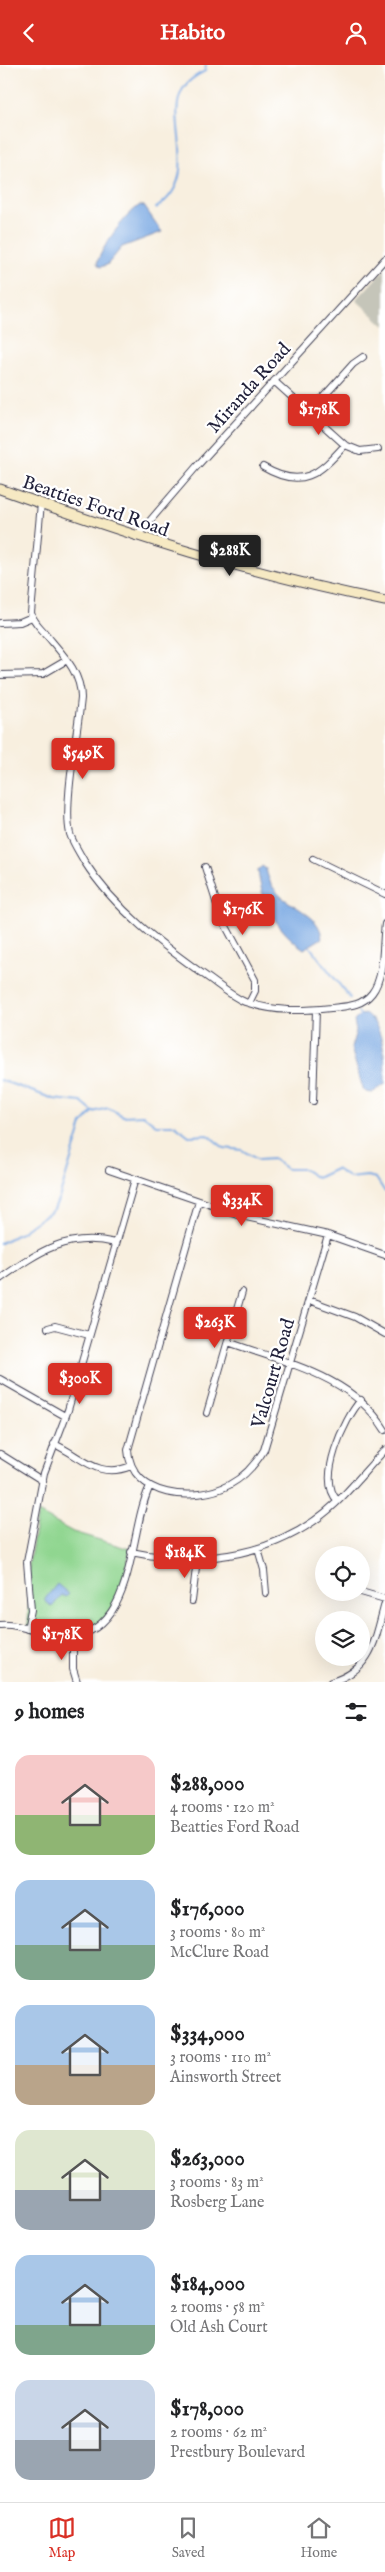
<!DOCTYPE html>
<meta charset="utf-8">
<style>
:root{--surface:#fff;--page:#f6f6f6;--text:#202124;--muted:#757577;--line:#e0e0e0;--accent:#d93025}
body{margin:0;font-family:"IM FELL English",serif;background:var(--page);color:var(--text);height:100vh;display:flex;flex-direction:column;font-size:19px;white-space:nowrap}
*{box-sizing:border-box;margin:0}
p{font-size:16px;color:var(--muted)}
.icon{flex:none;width:28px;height:28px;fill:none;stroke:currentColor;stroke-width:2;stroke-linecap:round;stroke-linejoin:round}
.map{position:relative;height:1617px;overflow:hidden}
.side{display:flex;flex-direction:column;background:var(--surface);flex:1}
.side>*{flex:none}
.fabs{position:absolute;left:315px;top:1481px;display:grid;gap:10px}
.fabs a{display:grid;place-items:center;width:55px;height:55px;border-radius:50%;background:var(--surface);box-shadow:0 5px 20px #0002;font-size:25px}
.price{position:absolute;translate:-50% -42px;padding:0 11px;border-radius:5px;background:var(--accent);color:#fff;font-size:16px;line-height:32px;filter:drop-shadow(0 1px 2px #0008)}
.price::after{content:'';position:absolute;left:50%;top:30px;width:15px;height:11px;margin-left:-8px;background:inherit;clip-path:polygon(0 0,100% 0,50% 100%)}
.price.active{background:#222;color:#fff}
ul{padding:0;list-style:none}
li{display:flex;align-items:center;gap:15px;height:125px;padding:0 15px}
li span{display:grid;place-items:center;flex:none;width:140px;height:100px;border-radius:15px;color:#555}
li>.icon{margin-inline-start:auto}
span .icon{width:60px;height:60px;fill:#fffc;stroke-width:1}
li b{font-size:21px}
h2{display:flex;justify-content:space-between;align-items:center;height:60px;padding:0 15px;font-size:21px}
header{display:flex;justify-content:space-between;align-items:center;height:65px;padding:0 15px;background:var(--accent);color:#fff;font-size:22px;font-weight:700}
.tab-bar{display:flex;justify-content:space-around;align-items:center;height:70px;border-top:1px solid var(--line);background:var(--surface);font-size:14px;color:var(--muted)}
.tab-bar a{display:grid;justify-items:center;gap:2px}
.tab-bar .active{color:var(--accent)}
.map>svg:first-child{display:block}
.industrial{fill:#c5c5b9}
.green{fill:#90d690;stroke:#597c66}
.water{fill:#78a7e2;stroke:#4d648e}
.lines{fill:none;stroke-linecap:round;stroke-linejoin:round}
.stream{stroke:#78a7e2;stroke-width:2}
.street-casing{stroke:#424154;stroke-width:8}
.secondary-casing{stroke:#424154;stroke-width:11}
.street{stroke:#fff;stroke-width:6}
.secondary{stroke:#f6e9c3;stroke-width:9}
.labels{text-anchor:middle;stroke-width:4.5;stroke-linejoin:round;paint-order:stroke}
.street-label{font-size:19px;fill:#22223b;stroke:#fff}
</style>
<header><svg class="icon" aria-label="back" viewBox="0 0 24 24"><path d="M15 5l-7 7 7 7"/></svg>Habito<svg class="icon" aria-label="person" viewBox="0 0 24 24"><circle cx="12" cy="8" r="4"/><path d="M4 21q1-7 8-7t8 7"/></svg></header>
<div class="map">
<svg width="385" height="1617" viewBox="0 0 385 1617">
<rect width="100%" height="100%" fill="#fff"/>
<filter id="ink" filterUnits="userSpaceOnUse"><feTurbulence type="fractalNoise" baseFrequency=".02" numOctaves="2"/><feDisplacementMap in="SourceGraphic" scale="10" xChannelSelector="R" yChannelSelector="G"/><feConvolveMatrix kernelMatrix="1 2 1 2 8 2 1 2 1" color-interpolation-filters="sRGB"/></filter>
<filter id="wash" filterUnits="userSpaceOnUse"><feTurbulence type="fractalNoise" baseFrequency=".0096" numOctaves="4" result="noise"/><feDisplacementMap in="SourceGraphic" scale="20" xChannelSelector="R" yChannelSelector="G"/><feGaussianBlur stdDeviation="1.12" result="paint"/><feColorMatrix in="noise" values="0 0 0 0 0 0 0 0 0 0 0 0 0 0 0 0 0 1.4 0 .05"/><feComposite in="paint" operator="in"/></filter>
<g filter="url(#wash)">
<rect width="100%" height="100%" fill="#f8efdf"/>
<path class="industrial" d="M385,204V261L356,235Z"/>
<path class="green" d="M38,1448L73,1467L130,1484C122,1523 115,1567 67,1570C55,1571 40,1565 28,1563L29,1498Z"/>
<path class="water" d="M140,140L144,141L162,167L122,182L107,200L100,202L97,198C103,180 124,151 140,140Z
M262,801L266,804C268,812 270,819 276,826C288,842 320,848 322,873L304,884C277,866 261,837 258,805Z
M366,949C385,963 385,994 385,1019L372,1028L366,1027L363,1024L351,983L356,966L354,956L360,950Z
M57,1519L69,1529L66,1532L62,1530L52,1542L44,1535Z"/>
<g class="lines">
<path class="stream" d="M156,143C205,111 162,55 184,22C189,15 197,10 205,6L206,0
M310,882L350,933
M358,947L360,950
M0,1015L54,1034L81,1037L93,1047L108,1043L123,1051L143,1050L156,1060H175L189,1071L208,1070L224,1083L242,1085L258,1095L273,1094L287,1104H303L317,1113L336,1104L350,1113L367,1111L376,1113L385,1127
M0,1178L19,1169L54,1144L60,1130L82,1059L93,1047"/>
</g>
</g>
<g filter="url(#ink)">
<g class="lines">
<defs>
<path id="street" d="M274,316L345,380L360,386L378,384
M309,348L353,299L363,292
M263,402C302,425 319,409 345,380
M41,438L31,548C33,556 39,561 44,567C61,588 81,606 81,633C78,667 63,739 70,769C73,778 79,787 84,796C115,845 163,881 210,914C221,922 233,932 245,937C275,947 301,946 331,943C346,941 361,942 372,928C385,911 382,880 385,859
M136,472L197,401L385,194
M0,558L20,557L32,552
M0,610L43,609L67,595
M313,794L385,829
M205,802L221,852L255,915V926L249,938
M313,1036L316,945
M109,1105L246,1152L328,1170L385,1190
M199,1136L128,1385C131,1433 195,1438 229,1420C244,1412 255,1400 264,1385L328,1170
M0,1214C38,1187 67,1166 116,1178
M309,1235L355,1252L385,1269
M48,1263L55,1261L89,1270
M228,1277C285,1298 351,1310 385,1365
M0,1314L65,1351
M207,1348L242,1227
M54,1379C82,1391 97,1415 131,1401
M0,1389L43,1416
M338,1436C316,1415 344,1354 361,1335
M258,1484L264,1505L266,1528
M131,1487C203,1502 280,1491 336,1438C353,1422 368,1402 385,1385
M361,1527L385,1534
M192,1536L197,1495
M0,1560C23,1558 45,1573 68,1572C137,1567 127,1469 150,1421
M27,1564L31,1545L27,1497L44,1408L68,1345L135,1114
M73,1571V1604L77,1617
M331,1617C372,1605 375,1575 385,1538"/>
<path id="secondary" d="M0,424C129,470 250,509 385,536"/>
</defs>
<use href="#street" class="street-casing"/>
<use href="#secondary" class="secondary-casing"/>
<use href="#street" class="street"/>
<use href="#secondary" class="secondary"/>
</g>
</g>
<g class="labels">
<g class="street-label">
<text transform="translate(248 322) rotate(-48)" y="7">Miranda Road</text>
<text transform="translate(96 440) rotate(19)" y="7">Beatties Ford Road</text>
<text transform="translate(272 1308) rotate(-74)" y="7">Valcourt Road</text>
</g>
</g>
</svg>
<div class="fabs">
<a><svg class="icon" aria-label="locate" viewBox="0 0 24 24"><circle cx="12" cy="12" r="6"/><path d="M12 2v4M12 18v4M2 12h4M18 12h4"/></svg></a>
<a><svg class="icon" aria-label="layers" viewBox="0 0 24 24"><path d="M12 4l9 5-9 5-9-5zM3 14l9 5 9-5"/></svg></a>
</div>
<b class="price" style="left:319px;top:371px">$178K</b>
<b class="price active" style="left:230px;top:512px">$288K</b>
<b class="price" style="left:83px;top:715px">$549K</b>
<b class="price" style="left:243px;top:871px">$176K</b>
<b class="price" style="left:242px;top:1162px">$334K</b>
<b class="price" style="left:215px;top:1284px">$263K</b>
<b class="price" style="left:80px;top:1340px">$300K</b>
<b class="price" style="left:185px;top:1514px">$184K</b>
<b class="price" style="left:62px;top:1596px">$178K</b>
</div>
<section class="side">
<h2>9 homes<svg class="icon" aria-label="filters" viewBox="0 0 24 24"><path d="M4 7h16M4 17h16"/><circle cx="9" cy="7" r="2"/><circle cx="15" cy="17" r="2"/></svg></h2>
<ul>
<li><span style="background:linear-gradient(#f6c9c9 60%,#8fb573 0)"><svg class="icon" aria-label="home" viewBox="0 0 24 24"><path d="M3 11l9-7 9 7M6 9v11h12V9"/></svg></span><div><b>$288,000</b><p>4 rooms · 120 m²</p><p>Beatties Ford Road</p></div></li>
<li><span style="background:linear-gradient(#a9c7e8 65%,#7fa58c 0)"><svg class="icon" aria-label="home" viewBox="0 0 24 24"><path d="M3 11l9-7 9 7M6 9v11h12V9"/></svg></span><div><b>$176,000</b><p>3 rooms · 80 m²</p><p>McClure Road</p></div></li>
<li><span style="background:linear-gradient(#a9c7e8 60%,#b9a48a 0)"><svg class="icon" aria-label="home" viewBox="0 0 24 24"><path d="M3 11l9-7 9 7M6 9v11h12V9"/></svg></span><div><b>$334,000</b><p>3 rooms · 110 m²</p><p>Ainsworth Street</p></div></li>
<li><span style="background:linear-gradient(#dfe7d0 60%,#9aa5b1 0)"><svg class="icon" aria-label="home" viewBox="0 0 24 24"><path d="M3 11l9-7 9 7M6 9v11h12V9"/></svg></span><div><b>$263,000</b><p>3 rooms · 83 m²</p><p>Rosberg Lane</p></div></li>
<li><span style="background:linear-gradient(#a9c7e8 70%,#7fa58c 0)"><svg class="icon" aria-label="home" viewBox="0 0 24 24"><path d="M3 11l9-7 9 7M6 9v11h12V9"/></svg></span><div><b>$184,000</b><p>2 rooms · 58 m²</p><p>Old Ash Court</p></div></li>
<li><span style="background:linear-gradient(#c9d6e8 60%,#9aa5b1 0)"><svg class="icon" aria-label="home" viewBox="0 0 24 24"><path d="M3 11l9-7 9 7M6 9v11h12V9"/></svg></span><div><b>$178,000</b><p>2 rooms · 62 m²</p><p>Prestbury Boulevard</p></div></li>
</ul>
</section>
<nav class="tab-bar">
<a class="active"><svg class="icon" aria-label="map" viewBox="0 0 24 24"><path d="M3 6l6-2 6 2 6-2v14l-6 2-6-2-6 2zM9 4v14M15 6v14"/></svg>Map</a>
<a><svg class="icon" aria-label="saved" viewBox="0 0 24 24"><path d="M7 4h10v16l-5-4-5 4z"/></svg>Saved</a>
<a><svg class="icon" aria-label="home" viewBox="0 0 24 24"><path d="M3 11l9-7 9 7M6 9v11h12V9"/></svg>Home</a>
</nav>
